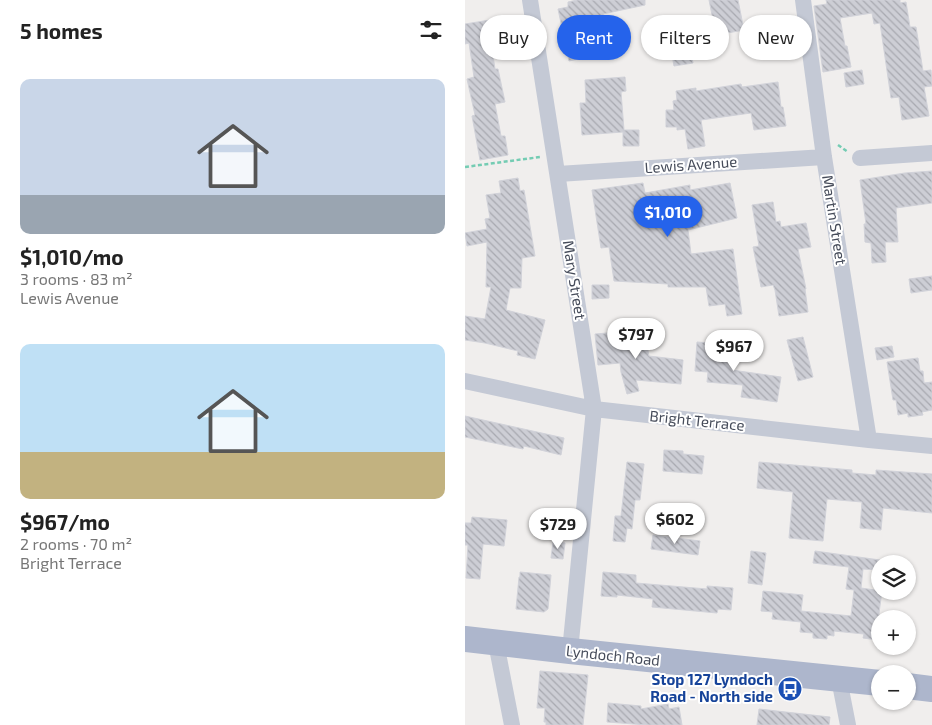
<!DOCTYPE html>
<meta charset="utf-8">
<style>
:root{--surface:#fff;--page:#f6f6f6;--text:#222;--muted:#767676;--accent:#2563eb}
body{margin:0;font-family:"Exo 2",sans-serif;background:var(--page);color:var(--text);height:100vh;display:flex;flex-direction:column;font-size:19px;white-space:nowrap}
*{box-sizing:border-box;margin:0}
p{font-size:16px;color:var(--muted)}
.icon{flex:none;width:28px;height:28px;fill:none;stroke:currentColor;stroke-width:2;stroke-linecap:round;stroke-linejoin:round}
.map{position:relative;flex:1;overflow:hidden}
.sheet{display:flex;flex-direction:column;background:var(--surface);width:465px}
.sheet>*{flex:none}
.top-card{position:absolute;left:15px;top:15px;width:376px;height:45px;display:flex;gap:10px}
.fabs{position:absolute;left:406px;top:555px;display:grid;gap:10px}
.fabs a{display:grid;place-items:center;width:45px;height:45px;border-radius:50%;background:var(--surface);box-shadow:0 1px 4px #0004;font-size:25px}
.price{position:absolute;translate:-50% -42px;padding:0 11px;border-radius:18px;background:#fff;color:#222;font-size:16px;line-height:32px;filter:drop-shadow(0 1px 2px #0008)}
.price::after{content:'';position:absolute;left:50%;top:30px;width:15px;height:11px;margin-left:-8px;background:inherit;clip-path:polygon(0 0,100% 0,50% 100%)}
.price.current{background:var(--accent);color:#fff}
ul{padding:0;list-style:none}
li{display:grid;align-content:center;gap:10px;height:265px;padding:0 20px}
li span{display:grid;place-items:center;height:155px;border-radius:10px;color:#555}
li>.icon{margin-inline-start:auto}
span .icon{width:90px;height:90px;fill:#fffc;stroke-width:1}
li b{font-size:21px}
h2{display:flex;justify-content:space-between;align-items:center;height:60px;padding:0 20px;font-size:21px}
.tag{padding:0 18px;border-radius:22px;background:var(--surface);box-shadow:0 1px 4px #0004;font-size:18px;line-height:45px}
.tag.current{background:var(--accent);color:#fff}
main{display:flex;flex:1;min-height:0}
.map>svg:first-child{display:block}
.building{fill:url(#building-back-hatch);stroke:#d1d2d9}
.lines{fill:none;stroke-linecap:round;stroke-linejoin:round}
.path{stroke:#74ccb3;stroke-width:2.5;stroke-dasharray:4 2.5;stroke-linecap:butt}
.minor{stroke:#c4c9d5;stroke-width:16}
.primary{stroke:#adb6cc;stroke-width:26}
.labels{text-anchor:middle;stroke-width:4;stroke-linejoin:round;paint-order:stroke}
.street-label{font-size:15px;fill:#464c5a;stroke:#fff}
.transit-label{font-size:15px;font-weight:bold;fill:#164399;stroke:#fff;text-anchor:end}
</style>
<main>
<section class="sheet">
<h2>5 homes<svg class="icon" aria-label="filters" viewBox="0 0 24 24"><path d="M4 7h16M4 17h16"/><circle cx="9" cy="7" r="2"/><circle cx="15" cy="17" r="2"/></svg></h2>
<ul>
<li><span style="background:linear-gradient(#c9d6e8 75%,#9aa5b1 0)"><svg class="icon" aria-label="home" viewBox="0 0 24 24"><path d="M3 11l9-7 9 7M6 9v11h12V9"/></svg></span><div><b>$1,010/mo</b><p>3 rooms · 83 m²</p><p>Lewis Avenue</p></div></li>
<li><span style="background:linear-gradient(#bfe0f5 70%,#c2b280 0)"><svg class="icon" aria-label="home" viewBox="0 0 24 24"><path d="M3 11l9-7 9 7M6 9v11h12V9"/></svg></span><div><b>$967/mo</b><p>2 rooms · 70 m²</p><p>Bright Terrace</p></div></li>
</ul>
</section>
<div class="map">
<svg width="467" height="725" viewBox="0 0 467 725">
<defs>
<pattern id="building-back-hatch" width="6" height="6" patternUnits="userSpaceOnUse" patternTransform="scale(1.25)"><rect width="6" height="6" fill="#cdced5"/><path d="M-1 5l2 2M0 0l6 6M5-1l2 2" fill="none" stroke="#a8a9b0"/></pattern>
</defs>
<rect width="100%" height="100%" fill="#f0eeed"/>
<path class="building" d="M112,0H180V5L138,14L146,52L104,61L93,9L103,7V2Z
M244,0H273L279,30L251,35Z
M361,0H435V3L441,2L445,27H451L458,71L466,70L467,86L459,87L464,116L437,120L434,97L426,98L415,23L409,24L407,13L375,18L380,46H382L386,67L358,72L349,6L362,4Z
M25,20L28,41L26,42L30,69H33L40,102L30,104L36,136H40L43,155L15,160L7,116L10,115L2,79L9,77L4,43L0,44V24Z
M222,30L228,63L209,66L203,33Z
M397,70L399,84L381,87L379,73Z
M160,77L161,91L156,92L159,130H174V146H158V132L117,135L115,103H121L120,80Z
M313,82L316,107H318L321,126L289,130L286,113L236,120L240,146L223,149L220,129L212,130V127H201V110H209L208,101L212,100L211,91L231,88V91L276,84L277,87Z
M467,171V203L431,208L433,242H420L421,262L407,263L406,243L400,242L399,224H401L395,180L440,173Z
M53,178L55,191L59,190L70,256L57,258L56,288H45L41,310L80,320L70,359L52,355L53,351L20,343L0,340V316L20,319L26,287H21L22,242L2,246L0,233L22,229L20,219L25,218L21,195L36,193L34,181Z
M178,183L180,193L225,185V190L265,183L272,218L223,230L226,254L268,249L277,314L262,316L260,304L244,306L241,287H203V284L149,281L144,247L136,248L127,190Z
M308,202L311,222L315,221L316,227L341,223L346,247L333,249L341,289H340L343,312L314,316L310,290L308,285L296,287L288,247L294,246L287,205Z
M467,276V290L446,293L444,279Z
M127,285H144V298L127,299Z
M179,330L184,356L218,360L216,384L171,380L174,391L162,394L156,372L155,363L133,365L130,334Z
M338,337L348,377L333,381L322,340Z
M232,342L269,345L267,370L316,377L312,402L276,397L278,385L242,382L243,372L230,371Z
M427,346L429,357L412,360L410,348Z
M453,358L455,371H458L459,383L467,382V410L457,412L458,415L443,417V413L433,415L431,400H428L422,362Z
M0,416L99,438L96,455L59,446L58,449L0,437Z
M199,450L218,451V454L239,456L237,474L198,471Z
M162,462L179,464L175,500H170L167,529L162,528L160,542L148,541L150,516H156Z
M294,462L387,470V473L411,475V470L467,474V513L418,508L416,530L395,528L397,502L362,499L358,541L324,538L328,492L292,488Z
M7,517L42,520L39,546L18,544L15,579L1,578L3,545H0V523H6Z
M188,535L235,541L233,555L186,549Z
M88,542L100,543L98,559L86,558Z
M286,551L301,553L297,585L283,583Z
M350,551L415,560L414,570L398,569L396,588L417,591L414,613L415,636L413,635V640L398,638L399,634L369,631V636L362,635V639L348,638V633L335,632L336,622L307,619L308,612L296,611L298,591L338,595L336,611L386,616L389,590L381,589L384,567L348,563Z
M55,572L86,575L83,609L79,612L51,609L54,577H55Z
M138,572L171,575V583L242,589V586L268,588L266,610L253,609L252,613L187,607L188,599L152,595V597L136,596Z
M75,671L123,675L118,725H81V722H79L80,708H72Z
M143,703L176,706V709L203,704L204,709L214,707L217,725H182L142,722Z
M294,709L365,717L364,725H292Z"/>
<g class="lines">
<path class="path" d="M373,145L383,152
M0,167L75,157"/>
<path class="minor" d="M65,0L129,409L105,651
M338,0L359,157L404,440
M395,158L467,153
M93,174L359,157
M0,381L129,409L404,440L467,446
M31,643L47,725
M374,679L383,725"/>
<path class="primary" d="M0,639L105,651L415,683
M442,686L467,689"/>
</g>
<defs>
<symbol id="bus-disc" viewBox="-11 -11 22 22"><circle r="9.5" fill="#1a4fb4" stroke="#fff"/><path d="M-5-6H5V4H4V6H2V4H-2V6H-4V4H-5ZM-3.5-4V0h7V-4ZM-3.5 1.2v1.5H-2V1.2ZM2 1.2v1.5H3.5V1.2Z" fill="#fff"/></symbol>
</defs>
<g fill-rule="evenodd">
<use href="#bus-disc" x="311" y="675" width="28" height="28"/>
</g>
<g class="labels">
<g class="street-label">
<text transform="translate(226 165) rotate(-4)" y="5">Lewis Avenue</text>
<text transform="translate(369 220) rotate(81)" y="5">Martin Street</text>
<text transform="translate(109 280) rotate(81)" y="5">Mary Street</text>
<text transform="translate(232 421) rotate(6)" y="5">Bright Terrace</text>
<text transform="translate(148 656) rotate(6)" y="5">Lyndoch Road</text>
</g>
<g class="transit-label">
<text x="308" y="685">Stop 127 Lyndoch<tspan x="308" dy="17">Road - North side</tspan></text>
</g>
</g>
</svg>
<div class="fabs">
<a><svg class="icon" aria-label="layers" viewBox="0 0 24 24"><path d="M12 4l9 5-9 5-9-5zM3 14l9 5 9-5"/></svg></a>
<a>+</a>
<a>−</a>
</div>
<b class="price current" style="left:203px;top:238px">$1,010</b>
<b class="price" style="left:171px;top:360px">$797</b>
<b class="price" style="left:269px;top:372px">$967</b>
<b class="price" style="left:210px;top:545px">$602</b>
<b class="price" style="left:93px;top:550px">$729</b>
<div class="top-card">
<a class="tag">Buy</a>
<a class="tag current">Rent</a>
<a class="tag">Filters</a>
<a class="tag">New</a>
</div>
</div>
</main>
